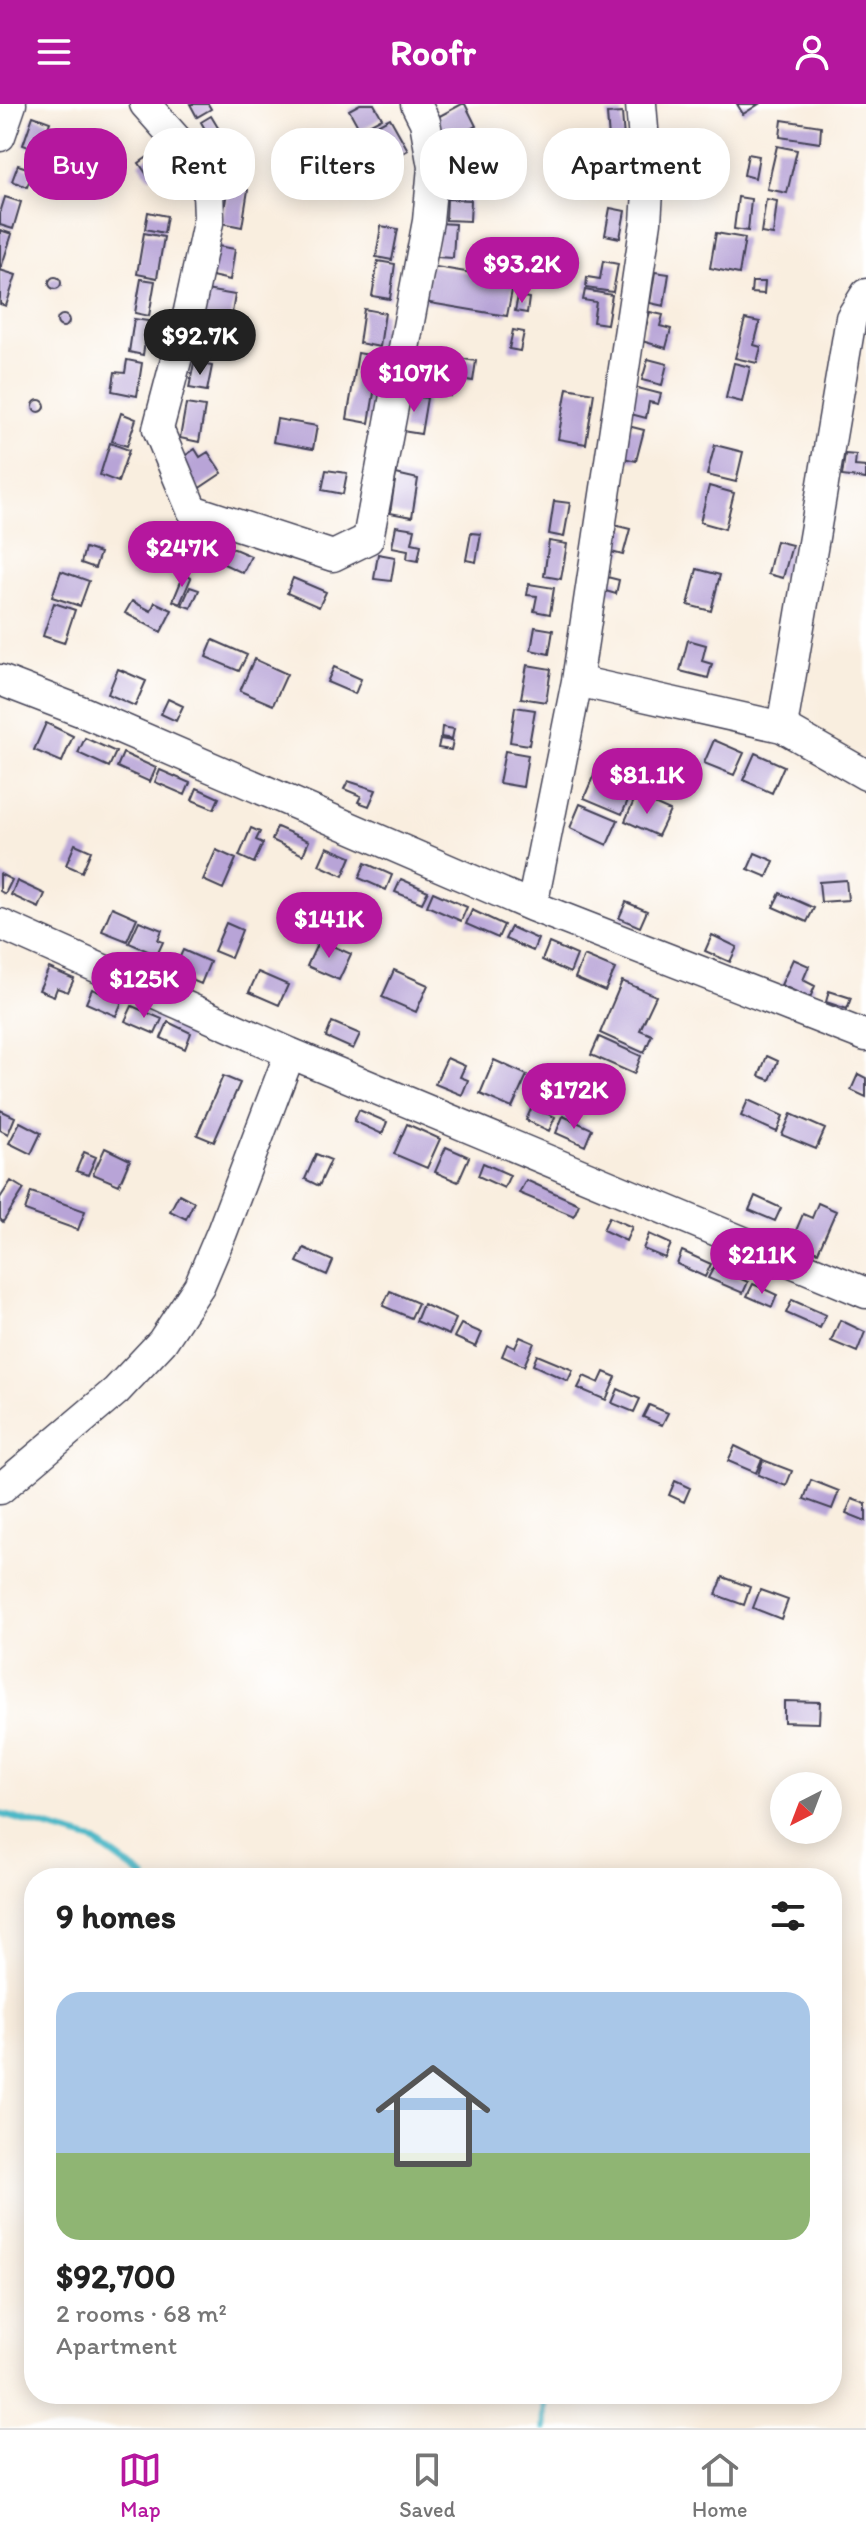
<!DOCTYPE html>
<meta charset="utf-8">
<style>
:root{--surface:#fff;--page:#f6f6f6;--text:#222;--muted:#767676;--line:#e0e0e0;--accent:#b5179e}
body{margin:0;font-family:Itim,sans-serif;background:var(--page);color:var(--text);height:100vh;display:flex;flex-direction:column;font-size:30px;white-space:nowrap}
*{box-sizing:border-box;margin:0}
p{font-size:26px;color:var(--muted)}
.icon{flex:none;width:44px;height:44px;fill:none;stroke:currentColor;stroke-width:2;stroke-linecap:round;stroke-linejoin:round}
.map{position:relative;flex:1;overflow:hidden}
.details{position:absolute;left:24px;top:1764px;width:818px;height:536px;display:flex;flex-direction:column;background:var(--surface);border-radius:32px;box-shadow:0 4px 20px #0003}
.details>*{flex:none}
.guide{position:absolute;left:24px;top:24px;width:818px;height:72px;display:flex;gap:16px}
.needle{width:52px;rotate:222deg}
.controls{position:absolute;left:770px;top:1668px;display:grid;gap:16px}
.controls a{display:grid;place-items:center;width:72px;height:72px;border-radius:50%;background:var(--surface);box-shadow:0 4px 20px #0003;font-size:40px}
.price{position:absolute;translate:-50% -68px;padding:0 18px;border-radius:28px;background:var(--accent);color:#fff;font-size:26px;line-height:52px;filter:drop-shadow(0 2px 4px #0008)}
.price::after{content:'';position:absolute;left:50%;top:48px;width:24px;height:18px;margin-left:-12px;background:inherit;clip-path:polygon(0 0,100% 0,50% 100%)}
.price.current{background:#222;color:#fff}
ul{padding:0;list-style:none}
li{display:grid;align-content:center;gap:16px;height:424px;padding:0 32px}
li span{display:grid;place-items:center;height:248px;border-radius:24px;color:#555}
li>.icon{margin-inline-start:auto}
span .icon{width:144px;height:144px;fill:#fffc;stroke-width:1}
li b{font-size:34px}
h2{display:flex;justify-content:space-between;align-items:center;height:96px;padding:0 32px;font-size:34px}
.tag{padding:0 28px;border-radius:32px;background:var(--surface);box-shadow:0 4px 20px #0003;font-size:28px;line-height:72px}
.tag.current{background:var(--accent);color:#fff}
header{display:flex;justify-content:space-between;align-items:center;height:104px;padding:0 32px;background:var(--accent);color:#fff;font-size:36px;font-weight:700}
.dock{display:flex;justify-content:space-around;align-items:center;height:112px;border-top:2px solid var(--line);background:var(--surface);font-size:22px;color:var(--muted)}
.dock a{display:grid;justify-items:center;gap:4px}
.dock .current{color:var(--accent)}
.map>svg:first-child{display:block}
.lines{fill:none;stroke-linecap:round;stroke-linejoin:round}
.stream{stroke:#4cb8c7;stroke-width:7}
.building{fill:#b8a4d7}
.minor-casing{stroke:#424154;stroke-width:33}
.minor{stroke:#fff;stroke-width:30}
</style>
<header><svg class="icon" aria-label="menu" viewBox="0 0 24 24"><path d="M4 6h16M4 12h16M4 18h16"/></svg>Roofr<svg class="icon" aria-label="person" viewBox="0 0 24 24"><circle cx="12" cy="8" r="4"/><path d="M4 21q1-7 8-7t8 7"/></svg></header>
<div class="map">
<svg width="866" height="2324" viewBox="0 0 866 2324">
<rect width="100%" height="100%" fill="#fff"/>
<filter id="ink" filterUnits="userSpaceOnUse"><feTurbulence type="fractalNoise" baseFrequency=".0125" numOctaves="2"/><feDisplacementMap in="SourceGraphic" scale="16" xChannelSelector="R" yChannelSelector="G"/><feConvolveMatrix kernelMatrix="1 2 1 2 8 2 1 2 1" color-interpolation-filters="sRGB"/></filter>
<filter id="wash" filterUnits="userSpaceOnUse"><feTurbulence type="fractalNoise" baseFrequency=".006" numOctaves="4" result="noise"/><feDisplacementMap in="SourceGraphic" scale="32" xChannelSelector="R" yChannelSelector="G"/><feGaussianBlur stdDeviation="1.8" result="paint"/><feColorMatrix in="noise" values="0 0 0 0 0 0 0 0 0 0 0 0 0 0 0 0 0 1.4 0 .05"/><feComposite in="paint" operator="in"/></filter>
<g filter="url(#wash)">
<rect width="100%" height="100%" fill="#f9eedf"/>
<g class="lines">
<path class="stream" d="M0,1710L92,1736L145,1774
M544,2324L545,2290"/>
</g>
<g id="blocks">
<path class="building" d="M190,0H208L211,5L197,13Z
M360,0H374L382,14L360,26L349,6Z
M462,0H465L476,22L446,38L434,15Z
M737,0H759L743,10Z
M622,9L625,47H610L607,10Z
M33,12L50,18L40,47L23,41Z
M211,12L226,37L215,43L201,18Z
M390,14L408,46L380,62L362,29Z
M782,16L821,22L820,39L780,33Z
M777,42L797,46L787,89L767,85Z
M453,43L468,44L466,77H452Z
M233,47L241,62L227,70L218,55Z
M152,50L162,66L149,74L139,59Z
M748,50L759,52L755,74L744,71Z
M619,60L634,62L630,90L615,87Z
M18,61L33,66L27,83L12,77Z
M228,82L248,86L242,123L222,119Z
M5,93L21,98L13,125L0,121V109Z
M738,93L751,95L748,127L734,125Z
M447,95L471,96L470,117L446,116Z
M766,95L777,97L773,131L761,129Z
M610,104L625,107L620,134L605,131Z
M148,108L167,112L164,129L145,125Z
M438,119L455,120L453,154L436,153Z
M381,122L398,125L392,156L376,153Z
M0,126L12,130L1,164H0Z
M144,129L164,133L157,174L137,170Z
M716,129L745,134L739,170L710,164Z
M212,141L235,145L230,176L207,171Z
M378,157L395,160L390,195L372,192Z
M603,157L618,160L613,188L586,184L587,173L600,175Z
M430,162L514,176L507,212L424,198Z
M0,166L16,171L6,202L0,200Z
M655,168L669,170L664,202L650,199Z
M49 179a6 6 0 1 1 12 0a6 6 0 1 1-12 0Z
M141,175L155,177L149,212L135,209Z
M752,178H765L764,190L751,189Z
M206,186L235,191L230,221L201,216Z
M585,186L612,191L607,220L593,218L596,198L583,196Z
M518,192L529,194L527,209L515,207Z
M364,205L385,209L380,243L359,239Z
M650,208L663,211L660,222L671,225L666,244L642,237Z
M57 217a6 6 0 1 1 12 0a6 6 0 1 1-12 0Z
M134,215L148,217L143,251L129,248Z
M745,215L760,218L754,241L761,243L757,259L735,254Z
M200,225L217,228L212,257L195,255Z
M513,226L524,228L520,247L509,245Z
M358,249L380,253L369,319L347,315Z
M458,254L476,257L473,277L454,274Z
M648,255L667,260L662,281L642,276Z
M127,256L142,259L137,292L112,287L115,268L125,269Z
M194,259L212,262L207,287L189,284Z
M734,259L750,263L742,298L726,294Z
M425,261L440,263L439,275L452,277L450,292L421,287Z
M634,283L661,290L658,300L649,298L646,314L627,309Z
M567,284L594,289L586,340L558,335Z
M408,291L427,294L421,330L402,327Z
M33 302a6 6 0 1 1 12 0a6 6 0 1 1-12 0Z
M186,300L205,303L199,338L180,334Z
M121,309L136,315L127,342L112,337Z
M277,315L317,322L313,345L273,338Z
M624,321L644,326L636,357L616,352Z
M110,339L129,346L118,378L100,371Z
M715,341L743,348L736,378L707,371Z
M195,345L200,353L208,348L222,369L198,385L179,356Z
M845,350L856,351L855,362L866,363V375L842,372Z
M326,366L347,369L343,390L322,386Z
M396,370L418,375L412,413L390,409Z
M709,382L734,389L725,425L700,418Z
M554,397L570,399L564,433L549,430Z
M614,421L630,425L623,451L607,447Z
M396,422L415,425L412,439L421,441L418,457L407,455L408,446L392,443Z
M175,427L194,436L196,432L211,439L205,452L170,437Z
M471,429L481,430L476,458L466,456Z
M549,437L567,440L561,475L544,472Z
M776,437L792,441L783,474L768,470Z
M218,438L251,452L243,469L211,454Z
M85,444L100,449L95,464L81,459Z
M378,450L395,453L391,477L374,475Z
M697,465L720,471L711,507L688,501Z
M61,467L89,477L80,502L52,493Z
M184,470L191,474L180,500L173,497Z
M599,471L619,476L616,490L595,484Z
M293,474L326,488L319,503L287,489Z
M529,480L554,484L550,510L534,507L537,492L527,491Z
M190,483L199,486L191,504L182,501Z
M132,497L151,507L155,498L172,506L161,528L125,509Z
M54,499L75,506L64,539L43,532Z
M535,523L553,526L549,550L531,546Z
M213,536L247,551L239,567L206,553Z
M688,536L706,541L702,557L712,560L708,574L680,567Z
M254,555L287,570L273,601L240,587Z
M527,561L551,565L546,598L521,594Z
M334,563L361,575L355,590L327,578Z
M118,565L146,577L135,602L108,590Z
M168,595L183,602L176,617L161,610Z
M515,603L535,606L529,641L510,638Z
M46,619L73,632L62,658L34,646Z
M442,623L454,625L452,635L441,633Z
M85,634L116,648L109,663L78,649Z
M440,635L453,637L451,646L438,644Z
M714,636L744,649L734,671L704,659Z
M505,647L528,651L523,683L499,679Z
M123,649L156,664L150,678L117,663Z
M755,649L784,662L772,689L743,676Z
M160,666L190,679L185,691L155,678Z
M595,668L633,685L622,710L584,694Z
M348,677L376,686L369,702L358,698L361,692L344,685Z
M197,684L219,694L214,705L192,696Z
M636,692L670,707L658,732L625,717Z
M580,700L618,716L607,741L570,724Z
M277,723L309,737L303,751L272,736Z
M251,724L260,728L256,736L263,739L254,759L239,752Z
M75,740L91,747L82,768L66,761Z
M327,743L351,753L343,772L319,761Z
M216,746L236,755L223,785L203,776Z
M755,749L774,757L767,773L748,765Z
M365,759L392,771L386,786L359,774Z
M0,770L12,776L5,790L0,787Z
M401,775L428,787L422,799L395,788Z
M846,776L848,796L821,798L819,778Z
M17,777L45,790L39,804L11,791Z
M433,788L467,803L461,817L427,802Z
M780,789L814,804L807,818L773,803Z
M626,798L647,807L640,823L619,814Z
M112,803L137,814L127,837L102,827Z
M472,806L504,821L498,834L466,820Z
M139,817L162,826L158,836L163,838L157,851L129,839Z
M226,819L242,826L231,854L214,847Z
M511,823L538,835L533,847L505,835Z
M712,831L737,843L730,858L705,847Z
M319,836L351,850L339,876L307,862Z
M549,839L577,851L570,869L542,856Z
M183,846L210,858L201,880L173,868Z
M584,852L615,865L605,887L575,874Z
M793,855L809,862L803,876L815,882L810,894L781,881Z
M49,864L74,875L68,888L57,884L54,892L39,886Z
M394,866L428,881L416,908L382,893Z
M258,868L288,881L279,901L249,888Z
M622,877L656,892L640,926L652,931L644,949L600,929Z
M92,885L122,898L116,912L86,899Z
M829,887L851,894L847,905L826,898Z
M132,902L162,915L155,930L125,917Z
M168,918L191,929L185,945L161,934Z
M332,918L360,930L353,945L326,933Z
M599,933L641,952L634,970L591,951Z
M767,952L778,957L770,976L759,972Z
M447,954L465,962L460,973L468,976L462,991L435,980Z
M494,956L527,971L512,1004L480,990Z
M858,970L866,974V993L851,986Z
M223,972L240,979L214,1038L197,1031Z
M748,996L783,1012L777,1028L741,1012Z
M532,1003L555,1013L549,1027L526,1016Z
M0,1006L15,1013L8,1030L0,1026Z
M359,1006L387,1018L382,1030L354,1017Z
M791,1010L825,1025L816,1045L782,1031Z
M563,1012L592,1025L585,1042L556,1029Z
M20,1018L41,1029L31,1050L9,1039Z
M407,1020L440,1035L427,1064L394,1050Z
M446,1043L469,1053L458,1078L435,1068Z
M105,1044L130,1056L119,1081L93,1070Z
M84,1048L96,1053L88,1071L76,1067Z
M316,1050L331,1056L319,1082L305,1075Z
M483,1059L510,1071L504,1084L478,1072Z
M526,1076L579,1100L574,1112L519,1089Z
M11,1077L24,1085L3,1118L0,1115V1094Z
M31,1088L85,1107L78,1126L25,1107Z
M179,1090L194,1098L186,1115L170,1107Z
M755,1092L781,1104L775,1117L749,1106Z
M818,1099L836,1107L818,1148L792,1136L803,1110L812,1114Z
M609,1113L632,1123L626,1137L603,1126Z
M649,1130L671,1140L665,1154L643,1145Z
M304,1144L333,1157L327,1171L297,1158Z
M682,1147L711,1160L705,1173L677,1160Z
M714,1163L748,1178L743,1189L708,1174Z
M753,1180L777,1191L772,1203L747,1192Z
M390,1187L418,1199L411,1214L383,1202Z
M792,1196L826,1211L820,1224L786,1209Z
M423,1200L456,1215L449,1231L416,1217Z
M840,1216L865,1228L857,1248L831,1237Z
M461,1220L482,1229L476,1243L454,1233Z
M520,1233L534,1239L524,1262L502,1252L507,1240L515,1244Z
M537,1251L573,1266L568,1277L533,1261Z
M604,1268L616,1273L606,1296L578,1284L584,1272L599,1279Z
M618,1285L640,1295L634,1308L612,1299Z
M649,1301L668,1309L662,1321L643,1313Z
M735,1342L762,1355L756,1369L728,1357Z
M763,1356L792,1367L786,1382L758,1371Z
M811,1376L839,1387L832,1405L804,1395Z
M675,1377L690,1384L684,1398L669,1391Z
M852,1395L866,1400V1417L846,1409Z
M723,1473L750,1483L744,1501L716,1491Z
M760,1486L788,1496L781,1515L753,1504Z
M784,1597L820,1598L819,1619L784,1618Z"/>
</g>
</g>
<g filter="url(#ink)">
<use href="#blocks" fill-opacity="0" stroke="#424154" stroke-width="2"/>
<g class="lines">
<defs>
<path id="minor" d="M145,0L200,62L208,88L209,114L189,207L158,325L192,406L333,452L368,435L428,117L433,63L425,18L416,0
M0,32L11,0
M0,576L83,608L532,802L866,932
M577,577L782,623L866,671
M782,623L851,214L866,190
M532,802L577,577L646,118L648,88L641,0
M0,820L290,949L866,1189
M0,1385L116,1287L162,1238L199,1182L222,1128L290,949"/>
</defs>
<use href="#minor" class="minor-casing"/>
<use href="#minor" class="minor"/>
</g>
</g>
</svg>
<div class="controls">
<a><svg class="needle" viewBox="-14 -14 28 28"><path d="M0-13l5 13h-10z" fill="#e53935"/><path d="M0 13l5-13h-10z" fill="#767676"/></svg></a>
</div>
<b class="price" style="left:522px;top:201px">$93.2K</b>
<b class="price current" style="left:200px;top:273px">$92.7K</b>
<b class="price" style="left:414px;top:310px">$107K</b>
<b class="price" style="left:182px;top:485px">$247K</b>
<b class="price" style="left:647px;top:712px">$81.1K</b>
<b class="price" style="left:329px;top:856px">$141K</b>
<b class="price" style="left:144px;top:916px">$125K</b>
<b class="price" style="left:574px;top:1027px">$172K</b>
<b class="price" style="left:762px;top:1192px">$211K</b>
<div class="guide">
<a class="tag current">Buy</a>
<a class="tag">Rent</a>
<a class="tag">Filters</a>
<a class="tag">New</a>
<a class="tag">Apartment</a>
</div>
<section class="details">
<h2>9 homes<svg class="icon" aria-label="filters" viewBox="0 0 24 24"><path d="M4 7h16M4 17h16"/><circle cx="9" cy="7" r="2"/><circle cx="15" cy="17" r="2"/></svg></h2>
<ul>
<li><span style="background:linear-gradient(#a9c7e8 65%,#8fb573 0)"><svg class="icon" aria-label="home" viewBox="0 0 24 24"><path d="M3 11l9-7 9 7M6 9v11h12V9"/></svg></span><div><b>$92,700</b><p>2 rooms · 68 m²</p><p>Apartment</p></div></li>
</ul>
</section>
</div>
<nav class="dock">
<a class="current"><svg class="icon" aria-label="map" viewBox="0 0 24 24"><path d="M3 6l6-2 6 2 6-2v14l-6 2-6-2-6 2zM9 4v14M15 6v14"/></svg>Map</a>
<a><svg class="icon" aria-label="saved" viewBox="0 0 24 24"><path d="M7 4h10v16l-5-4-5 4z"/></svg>Saved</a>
<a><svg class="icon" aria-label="home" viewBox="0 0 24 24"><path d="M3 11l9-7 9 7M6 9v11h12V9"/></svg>Home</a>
</nav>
